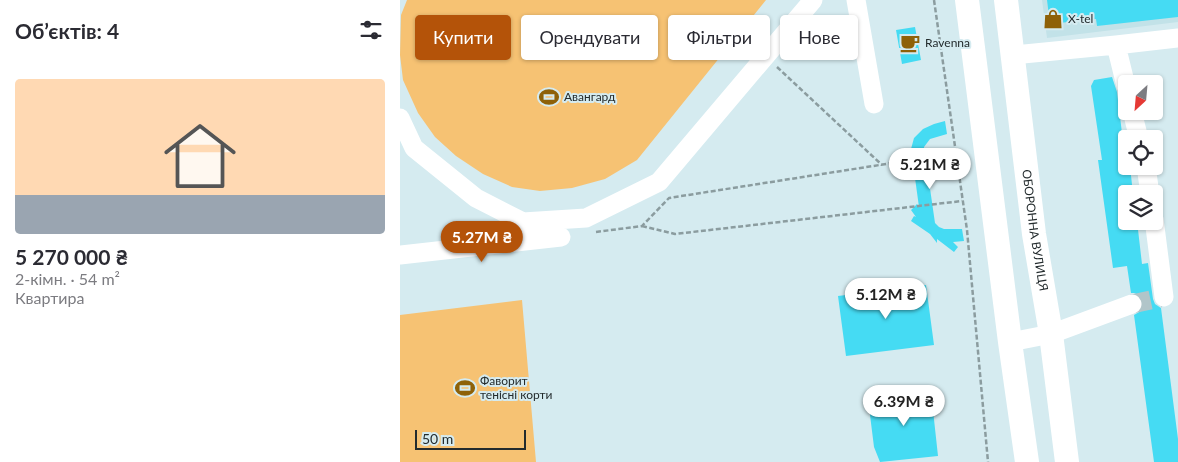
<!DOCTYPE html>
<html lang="uk">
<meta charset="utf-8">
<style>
:root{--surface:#fff;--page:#f7f7f7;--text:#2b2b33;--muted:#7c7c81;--line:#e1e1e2;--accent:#b45309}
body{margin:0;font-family:Lato,sans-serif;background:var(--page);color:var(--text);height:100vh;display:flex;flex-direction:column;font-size:19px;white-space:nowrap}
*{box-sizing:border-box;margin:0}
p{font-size:16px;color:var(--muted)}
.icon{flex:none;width:28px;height:28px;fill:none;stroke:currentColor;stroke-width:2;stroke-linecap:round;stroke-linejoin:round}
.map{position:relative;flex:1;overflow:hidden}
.sheet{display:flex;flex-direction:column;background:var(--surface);width:400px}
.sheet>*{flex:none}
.banner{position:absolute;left:15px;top:15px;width:475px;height:45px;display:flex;gap:10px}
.needle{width:32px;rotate:206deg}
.controls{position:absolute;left:718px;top:75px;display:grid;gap:10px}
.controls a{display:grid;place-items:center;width:45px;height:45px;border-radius:5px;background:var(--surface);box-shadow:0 1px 4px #0004;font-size:25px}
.scale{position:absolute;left:15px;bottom:12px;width:111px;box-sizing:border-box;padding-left:5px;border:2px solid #232b2d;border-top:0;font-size:14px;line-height:18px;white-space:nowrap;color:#232b2d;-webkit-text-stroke:4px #d5ebf0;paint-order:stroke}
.price{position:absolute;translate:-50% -42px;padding:0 11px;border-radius:18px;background:#fff;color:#222;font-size:16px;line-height:32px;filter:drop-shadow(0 1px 2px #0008)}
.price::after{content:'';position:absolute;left:50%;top:30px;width:15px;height:11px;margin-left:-8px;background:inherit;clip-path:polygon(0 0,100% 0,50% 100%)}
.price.active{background:var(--accent);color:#fff}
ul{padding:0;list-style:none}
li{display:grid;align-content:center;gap:10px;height:265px;padding:0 15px}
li+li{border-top:1px solid var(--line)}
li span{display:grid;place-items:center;height:155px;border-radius:5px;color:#555}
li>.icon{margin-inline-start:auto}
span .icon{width:90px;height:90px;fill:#fffc;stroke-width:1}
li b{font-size:21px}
h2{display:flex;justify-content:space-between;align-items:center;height:60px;padding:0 15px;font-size:21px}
.pill{padding:0 18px;border-radius:5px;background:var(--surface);box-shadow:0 1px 4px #0004;font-size:18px;line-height:45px}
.pill.active{background:var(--accent);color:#fff}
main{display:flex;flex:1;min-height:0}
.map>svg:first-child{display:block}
.built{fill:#c2e2e8}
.green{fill:#f6c273}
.building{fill:#45dbf3}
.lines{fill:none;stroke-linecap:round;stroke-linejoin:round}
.minor-tunnel{stroke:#b1c5c9;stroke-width:19;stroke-dasharray:19 9;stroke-linecap:butt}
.path{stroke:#8b9c9f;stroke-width:2.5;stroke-dasharray:5 2.5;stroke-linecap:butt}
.minor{stroke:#fff;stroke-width:19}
.major{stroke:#fff;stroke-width:24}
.labels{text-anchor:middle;stroke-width:4;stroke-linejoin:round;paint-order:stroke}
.poi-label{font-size:12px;fill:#232b2d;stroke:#d5ebf0;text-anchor:start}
.street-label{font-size:12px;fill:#232b2d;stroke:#d5ebf0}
</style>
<main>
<section class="sheet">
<h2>Об’єктів: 4<svg class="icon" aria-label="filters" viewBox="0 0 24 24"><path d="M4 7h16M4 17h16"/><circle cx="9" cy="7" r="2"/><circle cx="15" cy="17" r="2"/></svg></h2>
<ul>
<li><span style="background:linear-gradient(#ffd9b3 75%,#9aa5b1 0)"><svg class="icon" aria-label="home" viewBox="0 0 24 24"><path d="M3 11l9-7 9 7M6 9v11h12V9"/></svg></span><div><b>5 270 000 ₴</b><p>2-кімн. · 54 m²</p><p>Квартира</p></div></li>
</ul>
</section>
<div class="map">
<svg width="778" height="462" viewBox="0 0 778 462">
<rect width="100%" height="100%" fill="#d5ebf0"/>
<path class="built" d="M642,0H778V22L647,38Z"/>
<path class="green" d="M7,0H366L237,160L205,179L172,188L140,191L112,187L83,174L56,156L35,137L18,113L3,80L0,55L1,15Z
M122,300L136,462H0V315Z"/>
<path class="building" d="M647,0H778V17L697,26L696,19L650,24Z
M515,27L521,60L502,64L496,30Z
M712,77L717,92L726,166H730L733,194H726V221H737L742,264L748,263L753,299L755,304L761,308L778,439V462H754L734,315L741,311L743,306V301L739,295L734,293H731L727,266L713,268L698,160H702L691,86L694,80Z
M545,121L547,134L530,139L524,147L535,223L539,227L544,229H562L564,241L553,242L558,247L554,252L537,239V243L530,234L511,221L514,216L516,217L511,210L517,204L519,207L511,149L514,138L523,129L534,124Z
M526,285L534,345L446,356L438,296Z
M531,392L538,456L480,462L474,447L470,415L472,397Z"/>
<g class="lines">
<path class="minor-tunnel" d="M732,304L760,298"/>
<path class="path" d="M534,0L567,230L588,462
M377,67L482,165
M242,226L275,234L562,201
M196,232L242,226L269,198L556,153"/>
<path class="minor" d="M456,0L474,104
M716,45L726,86
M613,55L716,45L778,38
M732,111L739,139
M0,118L14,148L76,198L123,222L186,218L259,182L413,0
M746,166L750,194
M754,219L764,297
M0,255L161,237
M610,342L651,334L732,304"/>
<g class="major">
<path d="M567,0L610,342L627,462"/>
<path id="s1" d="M606,0L634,234L651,334L667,462"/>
</g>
</g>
<defs>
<symbol id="shop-bare" viewBox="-9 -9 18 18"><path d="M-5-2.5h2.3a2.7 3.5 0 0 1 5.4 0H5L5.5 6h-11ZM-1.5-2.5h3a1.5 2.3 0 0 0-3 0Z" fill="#8e6108" stroke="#d5ebf0" stroke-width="2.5" paint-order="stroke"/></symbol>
<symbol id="cafe-bare" viewBox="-9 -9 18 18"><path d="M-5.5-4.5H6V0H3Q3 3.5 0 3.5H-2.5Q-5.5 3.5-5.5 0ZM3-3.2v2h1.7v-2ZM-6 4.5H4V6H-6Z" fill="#8e6108" stroke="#d5ebf0" stroke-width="2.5" paint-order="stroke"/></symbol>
<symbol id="stadium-bare" viewBox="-9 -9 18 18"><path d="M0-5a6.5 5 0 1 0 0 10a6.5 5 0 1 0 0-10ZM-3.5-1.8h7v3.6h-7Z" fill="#8e6108" stroke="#d5ebf0" stroke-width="2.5" paint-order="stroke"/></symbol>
</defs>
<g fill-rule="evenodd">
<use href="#shop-bare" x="639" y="5" width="28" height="28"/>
<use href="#cafe-bare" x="496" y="29" width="28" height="28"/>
<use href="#stadium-bare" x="135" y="83" width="28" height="28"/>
<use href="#stadium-bare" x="51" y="374" width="28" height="28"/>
</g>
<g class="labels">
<g class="poi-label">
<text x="668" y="23">X-tel</text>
<text x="525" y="47">Ravenna</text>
<text x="164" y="101">Авангард</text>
<text x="80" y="385">Фаворит<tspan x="80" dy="14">тенісні корти</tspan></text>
</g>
<g class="street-label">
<text dy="4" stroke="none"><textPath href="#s1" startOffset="232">ОБОРОННА ВУЛИЦЯ</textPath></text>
</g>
</g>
</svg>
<div class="controls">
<a><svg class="needle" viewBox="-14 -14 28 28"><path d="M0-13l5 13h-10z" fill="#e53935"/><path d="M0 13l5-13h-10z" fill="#7c7c81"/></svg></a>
<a><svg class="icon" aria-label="locate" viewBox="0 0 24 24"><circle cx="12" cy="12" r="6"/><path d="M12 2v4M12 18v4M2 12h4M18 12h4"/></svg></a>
<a><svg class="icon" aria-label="layers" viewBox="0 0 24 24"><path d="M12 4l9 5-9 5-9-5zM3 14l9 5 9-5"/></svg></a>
</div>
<div class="scale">50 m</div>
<b class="price" style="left:530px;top:190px">5.21M ₴</b>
<b class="price active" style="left:82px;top:263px">5.27M ₴</b>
<b class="price" style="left:486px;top:320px">5.12M ₴</b>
<b class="price" style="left:504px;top:427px">6.39M ₴</b>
<div class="banner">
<a class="pill active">Купити</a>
<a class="pill">Орендувати</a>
<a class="pill">Фільтри</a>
<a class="pill">Нове</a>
</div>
</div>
</main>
